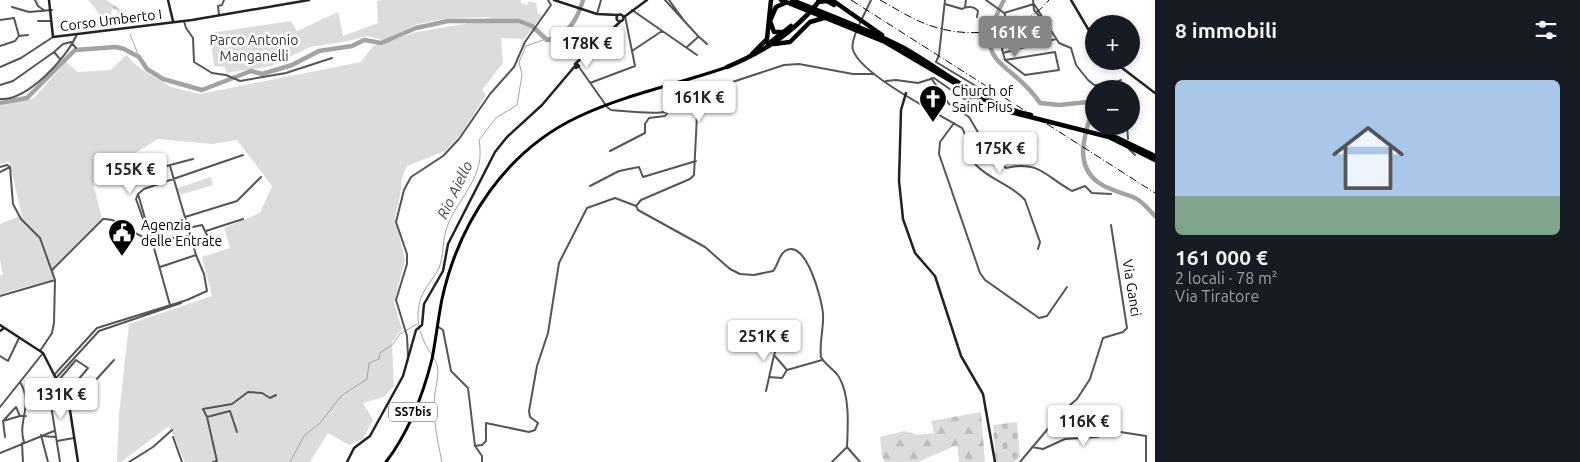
<!DOCTYPE html>
<html lang="it">
<meta charset="utf-8">
<style>
:root{--surface:#171b24;--page:#20242c;--text:#f1f3f6;--muted:#9ea1a6;--accent:#858687}
body{margin:0;font-family:Ubuntu,sans-serif;background:var(--page);color:var(--text);height:100vh;display:flex;flex-direction:column;font-size:19px;white-space:nowrap}
*{box-sizing:border-box;margin:0}
p{font-size:16px;color:var(--muted)}
.icon{flex:none;width:28px;height:28px;fill:none;stroke:currentColor;stroke-width:2;stroke-linecap:round;stroke-linejoin:round}
.map{position:relative;flex:1;overflow:hidden}
.panel{display:flex;flex-direction:column;background:var(--surface);width:425px}
.panel>*{flex:none}
.controls{position:absolute;left:1085px;top:15px;display:grid;gap:10px}
.controls a{display:grid;place-items:center;width:55px;height:55px;border-radius:50%;background:var(--surface);box-shadow:0 2px 8px #0003;font-size:25px}
.price{position:absolute;translate:-50% -42px;padding:0 11px;border-radius:5px;background:#fff;color:#222;font-size:16px;line-height:32px;filter:drop-shadow(0 1px 2px #0008)}
.price::after{content:'';position:absolute;left:50%;top:30px;width:15px;height:11px;margin-left:-8px;background:inherit;clip-path:polygon(0 0,100% 0,50% 100%)}
.price.selected{background:var(--accent);color:#fff}
ul{padding:0;list-style:none}
li{display:grid;align-content:center;gap:10px;height:265px;padding:0 20px}
li span{display:grid;place-items:center;height:155px;border-radius:8px;color:#555}
li>.icon{margin-inline-start:auto}
span .icon{width:90px;height:90px;fill:#fffc;stroke-width:1}
li b{font-size:21px}
h2{display:flex;justify-content:space-between;align-items:center;height:60px;padding:0 20px;font-size:21px}
main{display:flex;flex:1;min-height:0}
.map>svg:first-child{display:block}
.green{fill:#dcdcdc}
.forest{fill:url(#forest-firs)}
.cemetery{fill:url(#cemetery-stones)}
.lines{fill:none;stroke-linecap:round;stroke-linejoin:round}
.stream{stroke:#a3a3a3;stroke-width:1}
.river{stroke:#a3a3a3;stroke-width:4.5}
.street{stroke:#555;stroke-width:2}
.secondary{stroke:#222;stroke-width:2.5}
.primary{stroke:#000;stroke-width:3}
.highway{stroke:#000;stroke-width:4.5}
.rail{stroke:#000;stroke-width:1;stroke-dasharray:8 2.5 1 2.5;stroke-linecap:butt}
.labels{text-anchor:middle;stroke-width:5;stroke-linejoin:round;paint-order:stroke}
.shield{fill:#fff;stroke:#4c4c4c;stroke-width:1}
.shield-label{font-size:12px;font-weight:bold;fill:#000}
.street-label{font-size:14px;fill:#000;stroke:#fff}
.park-label{font-size:14px;fill:#333;stroke:#fff}
.poi-label{font-size:14px;fill:#000;stroke:#fff;text-anchor:start}
.water-label{font-size:15px;font-style:italic;fill:#444;stroke:#fff}
</style>
<main>
<div class="map">
<svg width="1155" height="462" viewBox="0 0 1155 462">
<defs>
<pattern id="forest-firs" width="22" height="20" patternUnits="userSpaceOnUse" patternTransform="scale(1.25)"><rect width="22" height="20" fill="#dcdcdc"/><path d="M5 1l3.5 6h-7zM16 11l3.5 6h-7z" fill="#bbb"/></pattern>
<pattern id="cemetery-stones" width="16" height="16" patternUnits="userSpaceOnUse" patternTransform="scale(1.25)"><rect width="16" height="16" fill="#dcdcdc"/><path d="M2 7V4a2 2 0 0 1 4 0v3zM10 15v-3a2 2 0 0 1 4 0v3z" fill="#bbb"/></pattern>
</defs>
<rect width="100%" height="100%" fill="#fff"/>
<path class="green" d="M383,0H521V3L527,5L529,1L536,3L538,13L542,16L524,39L501,38L503,63L482,90L486,95L461,134L445,151L407,166L402,178L400,196L395,217L405,260L394,303L402,329L392,342L394,386L384,397L363,403L373,420L363,439L349,445L328,433L310,462H185L169,426L121,462H117L119,414L129,324L212,296L202,257L230,248L224,228L260,213L272,186L237,140L212,144L158,139L109,169L93,183L102,218L55,265L54,279L0,294V275H3L0,259V224L22,215L9,161L0,164V106L34,98L66,62L78,72L111,70L126,55L141,69L171,87L200,94L361,62L373,46L417,32L469,23L491,17L443,19L418,24L383,40L367,36L348,41L310,47L271,66L226,73L225,67L214,66L210,33L291,21L297,31L338,12L343,36L378,23L377,1Z
M211,177L213,185L180,195L177,188Z"/>
<path class="forest" d="M88,0H106L124,12L125,20L119,21L117,11L112,8L111,17L97,24L98,12Z
M981,412L985,462H959L957,445L918,462H885L882,456L880,437L904,431L918,435L934,433L931,421Z"/>
<path class="cemetery" d="M1017,422L1020,457L1014,462H996L993,425Z"/>
<g class="lines">
<path class="stream" d="M130,34L139,57
M432,355C420,338 414,319 421,298C425,287 434,278 439,268C444,256 442,240 447,227C459,195 486,178 479,140L496,118L517,105L522,75L519,62L526,46L546,39
M434,358C441,369 437,380 435,392C432,417 437,438 442,462
M290,462L304,436L321,422L341,396L367,379L369,363L379,359L380,353L393,344L400,334L417,324"/>
<path class="river" d="M1004,0C968,67 1009,57 1040,103L1059,105L1088,102L1093,108C1086,131 1072,164 1099,183C1109,190 1123,193 1135,198C1142,201 1149,210 1155,216
M0,103L27,98L75,50L116,47L124,49L139,57L147,69L163,79L202,90L251,71L262,74L292,65L319,51L352,46L364,40L381,43L416,28L448,21H519L532,26L547,40C567,38 578,18 583,0"/>
<path class="street" d="M35,0L38,6L45,11
M665,0L698,36L707,44
M669,0L685,22
M945,0L939,55L936,62L976,86L978,92
M986,0L1004,13L1034,4
M1033,0L1034,10L1040,17
M945,4L962,9C966,6 974,6 978,11L977,17
M1034,4L1059,43L1071,48L1076,65L1088,80L1099,89
M12,7L29,12L52,10
M965,7L966,0
M632,10L697,55
M1005,13V22
M597,14L601,0
M219,15L218,6L222,5L224,0
M0,20L14,18L19,36L15,41L0,46
M38,21H51
M184,21L186,28L193,38L194,62L212,73L226,75L240,81L286,73L332,58
M1041,23L1006,33L1008,40L1002,49L1003,53L1056,39
M859,25L871,0
M856,32C854,38 851,44 853,50C861,75 937,113 962,128C969,139 967,155 976,165C990,180 1012,185 1025,200L1040,242L1038,249
M19,36L28,35
M687,47L698,37
M632,51L662,31
M1003,53L1005,60L1055,52L1059,70L1025,75L1005,60
M60,59L54,52L63,44L71,42L76,48
M0,67L21,58L53,37
M579,67L605,104
M931,78L949,104L969,117L986,146L1006,168C1039,160 1045,176 1072,191L1085,186L1092,193L1111,194
M886,81L896,80L918,83L934,78L964,99L975,98
M590,83L635,66L625,16
M0,85L13,81L54,52
M1096,85L1117,82L1121,80
M0,99C27,101 67,58 77,34
M698,100L708,90L784,65L799,64L853,74H873
M690.5 107a3.5 3.5 0 1 1 7 0a3.5 3.5 0 1 1-7 0Z
M607,107L611,110C638,112 666,117 692,105
M694,110L697,115V108
M697,115L694,175L690,179L641,200L636,206L638,210L705,247L730,269L740,274L754,275L773,271C778,266 778,256 785,251C806,237 822,300 823,314C824,328 819,342 821,357C825,365 834,369 839,377C850,396 848,425 847,447L860,462
M954,123L940,142L939,154L980,273L985,280L1039,318L1047,316L1067,287
M1127,126L1128,139
M1129,149L1135,155
M610,151L645,133V124L649,118L665,116L668,112
M0,167L7,165
M10,167L13,204L21,219L40,238L55,280L54,323L52,333L40,351
M128,169H155L193,159
M0,172L10,167L7,165
M590,186L619,171L639,167L643,177L696,161
M138,194L136,199L147,230
M185,217L237,201L261,177
M188,228L202,225L213,247
M206,231L243,219
M151,239L138,194L144,189L243,155
M154,248L170,305
M160,267L196,255
M52,270L103,219C121,218 130,233 146,238C159,241 178,237 191,236
M0,296L55,280
M437,326L443,330L451,371L468,388L475,446L482,456V462
M774,355L787,370
M0,356L8,361L19,338
M408,356L407,336L396,300L407,264V254L396,222L404,190L411,177L443,156L459,139L490,94L514,67L525,42L551,5L548,0
M54,375L97,328L187,300L207,291L204,274L196,255L170,166
M769,377L782,378L787,370L822,360
M56,378L99,331L181,303
M58,381L76,360L88,368L73,386L63,391
M20,382C34,405 17,421 24,442
M766,391L774,355L780,340
M25,393L33,390L45,380L49,395L26,396
M49,395L55,396V405
M69,404L85,392L114,360
M51,405L60,462
M0,407L43,353
M27,407L69,404
M20,416L3,421L16,407L20,416H26
M207,417L203,409L232,404L248,392L262,393L270,398L276,395
M3,421L5,437
M41,435L48,462
M43,436L55,437
M173,437L182,462
M57,441L74,438
M22,443L23,462
M475,446L482,445L486,441V423L529,432L535,430L538,423L530,417L529,411L537,366L548,333L559,263L587,208L615,198L636,206
M1032,447L1043,449L1065,439L1097,437L1114,431L1146,436V462
M0,453L54,431
M129,462L153,447L172,430
M213,462L217,461L207,417L230,411L237,432
M832,462L847,447
M1020,462L1062,412L1077,399L1090,379L1103,338L1123,332L1127,328L1111,225"/>
<path class="secondary" d="M49,0L53,37L192,20L309,0
M168,0L173,21
M554,0L597,14L618,15
M1071,0L1094,39
M616.5 18a3.5 3.5 0 1 1 7 0a3.5 3.5 0 1 1-7 0Z
M624,17L647,0
M1113,61L1155,93
M575,64L621,21
M577,64L579,66L576,68L575,66Z
M906,93L901,110L899,181L903,219L915,253L935,276L961,356L983,394L995,462
M0,325L43,353L69,404L78,462
M0,331L4,328
M347,462L354,448L370,436L403,376L416,330L422,325L424,304L443,271L448,244L495,152L507,137L542,105L575,66"/>
<path class="primary" d="M386,462C408,433 423,395 432,359C436,339 438,319 442,299C459,222 506,150 580,116C627,94 679,84 727,67"/>
<path class="highway" d="M781,0L885,42L999,109L1109,137L1155,160
M792,0C829,15 868,29 904,48C946,72 983,105 1031,115
M832,0L882,35
M818,2L827,1L834,5
M783,32H774L770,21L776,7L785,3
M768,44L791,26
M774,44L790,42L810,22L824,18
M752,54L767,39L771,0
M727,67C764,52 796,31 820,0
M1107,133L1155,156"/>
<path class="rail" d="M851,0L1027,112
M880,0C893,7 907,16 921,22C962,40 1019,37 1049,0
M1047,124L1155,193"/>
</g>
<defs>
<symbol id="church-pin" viewBox="-11 -11 22 30"><path d="M0 17L-7.5 6A9.5 9.5 0 1 1 7.5 6Z" fill="#000" stroke="#fff"/><path d="M-1.2-6h2.4v3.5h3.3v2.4h-3.3V6h-2.4V-.1h-3.3v-2.4h3.3Z" fill="#fff"/></symbol>
<symbol id="civic-pin" viewBox="-11 -11 22 30"><path d="M0 17L-7.5 6A9.5 9.5 0 1 1 7.5 6Z" fill="#000" stroke="#fff"/><path d="M-.6-6.5H3V-4.5H.6V-3L4-1V1h2V6H-6V1h2V-1L-.6-3ZM-1.2 2.5V6h2.4V2.5Z" fill="#fff"/></symbol>
</defs>
<g fill-rule="evenodd">
<use href="#church-pin" x="917" y="83" width="32" height="43"/>
<use href="#civic-pin" x="106" y="217" width="32" height="43"/>
</g>
<g class="labels">
<rect class="shield" x="389" y="402.5" width="48" height="19" rx="4"/>
<g class="shield-label">
<text x="413" y="416">SS7bis</text>
</g>
<g class="street-label">
<text transform="translate(111 20) rotate(-7)" y="5">Corso Umberto I</text>
<text transform="translate(1132 288) rotate(81)" y="5">Via Ganci</text>
</g>
<g class="park-label">
<text x="254" y="45">Parco Antonio<tspan x="254" dy="16">Manganelli</tspan></text>
</g>
<g class="poi-label">
<text x="952" y="96">Church of<tspan x="952" dy="16">Saint Pius</tspan></text>
<text x="141" y="230">Agenzia<tspan x="141" dy="16">delle Entrate</tspan></text>
</g>
<g class="water-label">
<text transform="translate(455 190) rotate(-64)" y="5">Rio Aiello</text>
</g>
</g>
</svg>
<div class="controls">
<a>+</a>
<a>−</a>
</div>
<b class="price selected" style="left:1015px;top:58px">161K €</b>
<b class="price" style="left:587px;top:69px">178K €</b>
<b class="price" style="left:699px;top:123px">161K €</b>
<b class="price" style="left:1000px;top:174px">175K €</b>
<b class="price" style="left:130px;top:195px">155K €</b>
<b class="price" style="left:764px;top:362px">251K €</b>
<b class="price" style="left:61px;top:420px">131K €</b>
<b class="price" style="left:1084px;top:447px">116K €</b>
</div>
<section class="panel">
<h2>8 immobili<svg class="icon" aria-label="filters" viewBox="0 0 24 24"><path d="M4 7h16M4 17h16"/><circle cx="9" cy="7" r="2"/><circle cx="15" cy="17" r="2"/></svg></h2>
<ul>
<li><span style="background:linear-gradient(#a9c7e8 75%,#7fa58c 0)"><svg class="icon" aria-label="home" viewBox="0 0 24 24"><path d="M3 11l9-7 9 7M6 9v11h12V9"/></svg></span><div><b>161 000 €</b><p>2 locali · 78 m²</p><p>Via Tiratore</p></div></li>
</ul>
</section>
</main>
